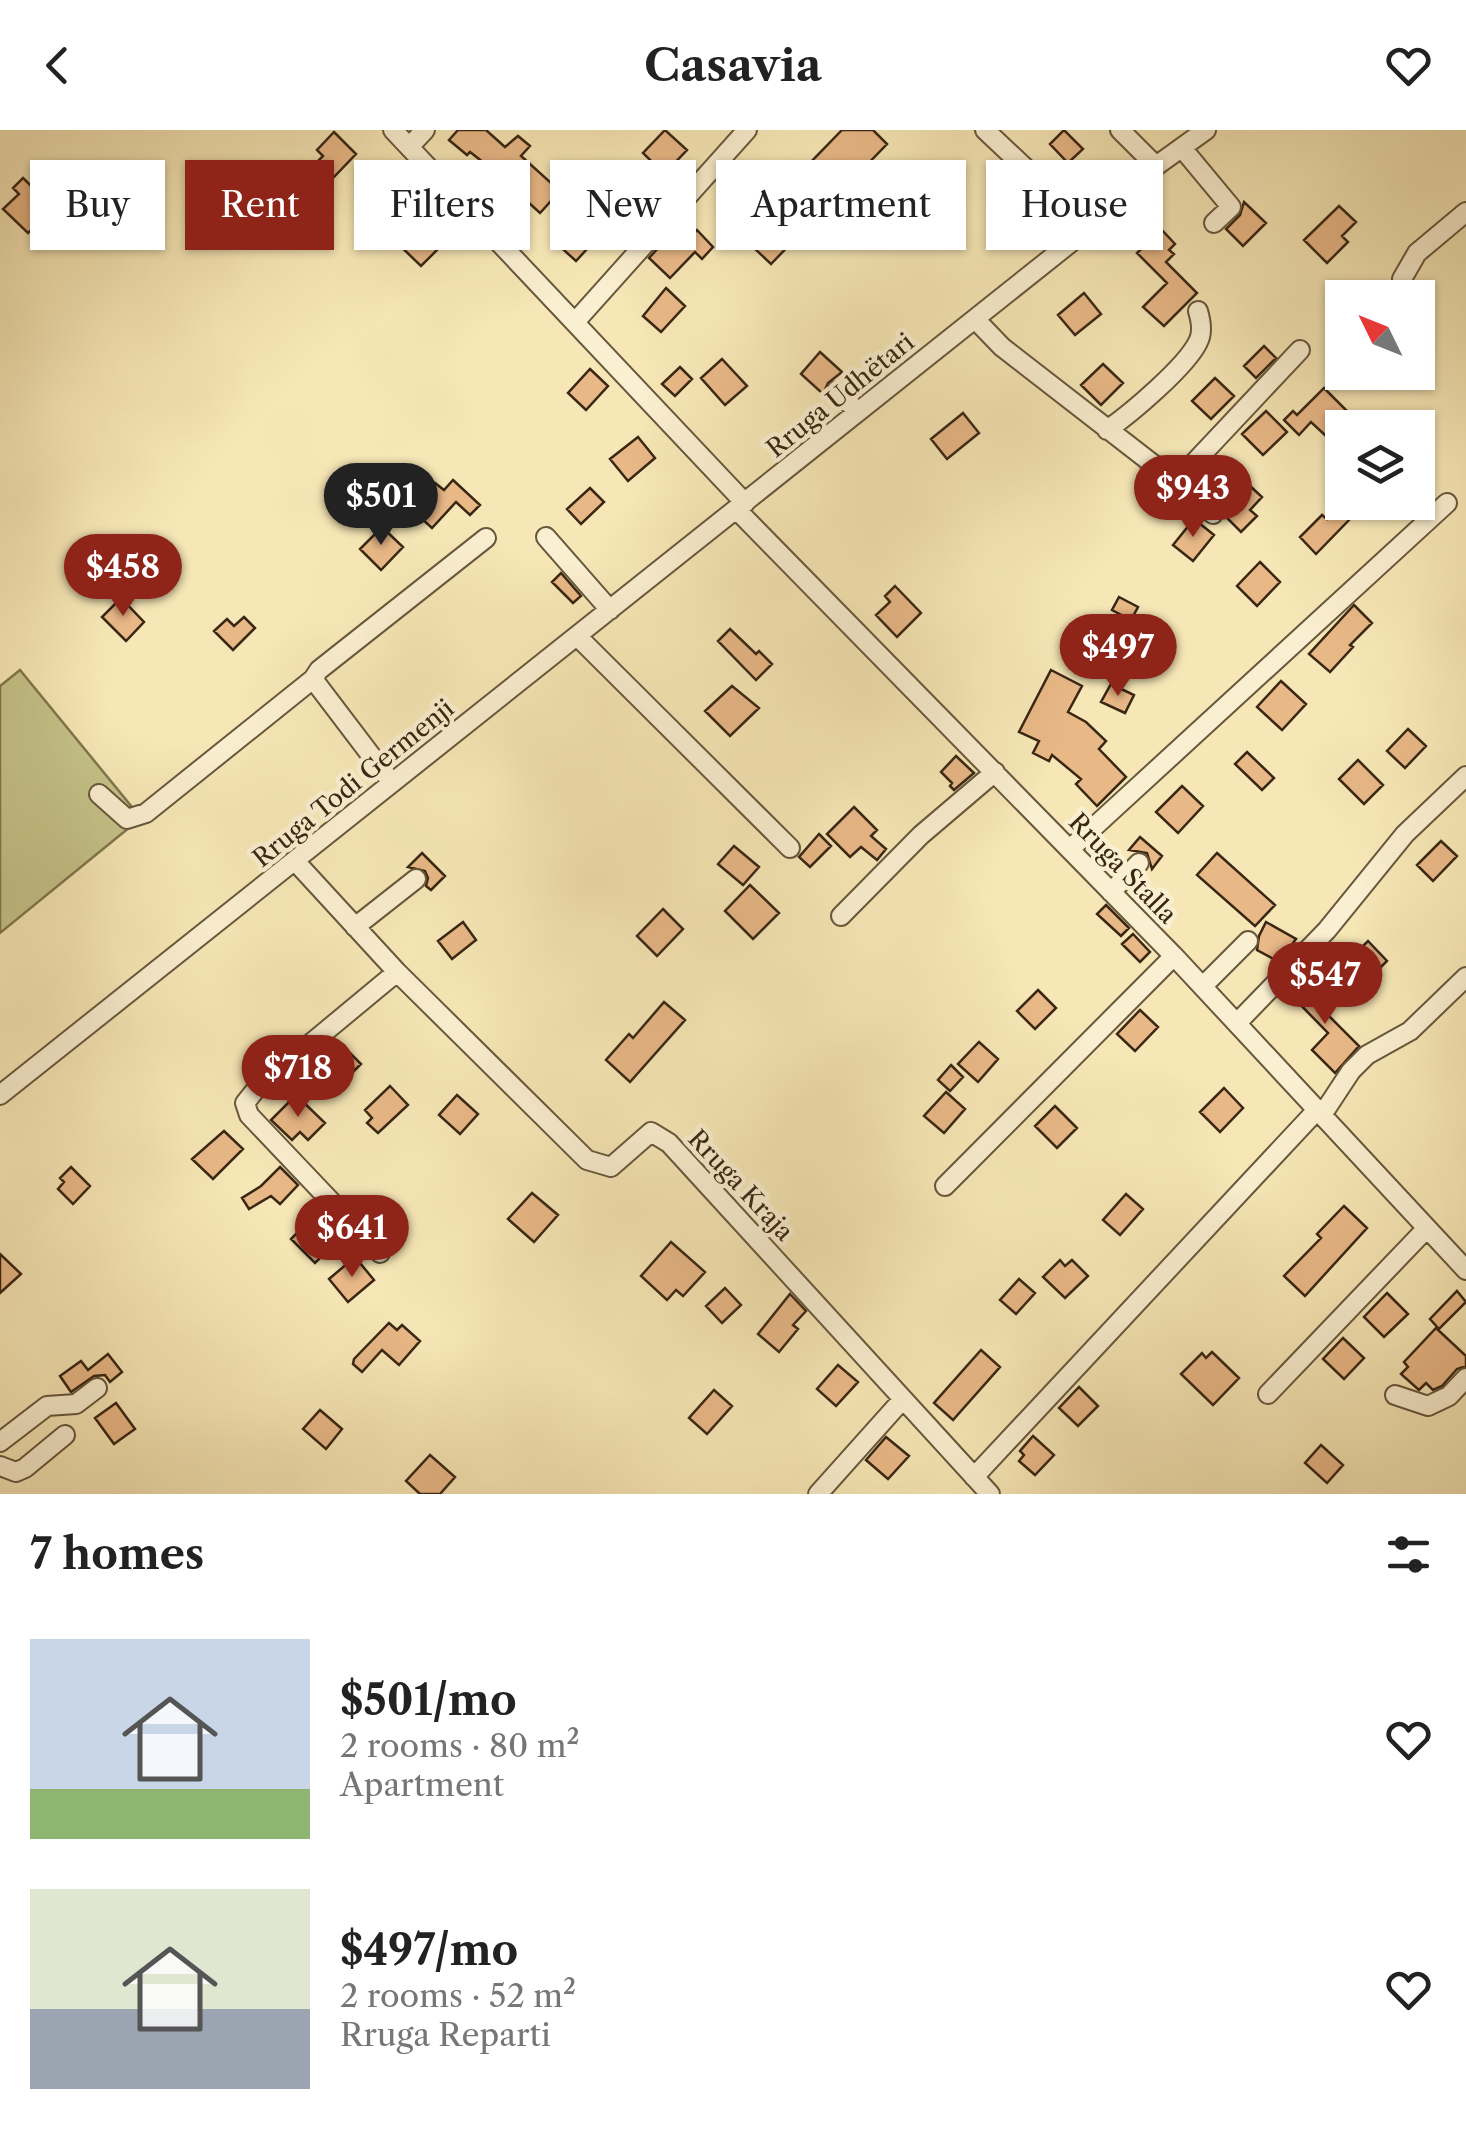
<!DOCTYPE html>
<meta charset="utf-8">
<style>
:root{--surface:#fff;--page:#f2f2f2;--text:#222;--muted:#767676;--accent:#8f2418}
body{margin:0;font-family:"Libre Caslon Text",serif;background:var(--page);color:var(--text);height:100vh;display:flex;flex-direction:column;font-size:38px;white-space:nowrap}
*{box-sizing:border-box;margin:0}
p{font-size:32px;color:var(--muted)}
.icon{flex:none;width:55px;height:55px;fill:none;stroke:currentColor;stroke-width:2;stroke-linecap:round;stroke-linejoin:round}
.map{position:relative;height:1364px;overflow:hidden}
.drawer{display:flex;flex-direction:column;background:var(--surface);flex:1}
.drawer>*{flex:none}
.banner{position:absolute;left:30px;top:30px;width:1408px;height:90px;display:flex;gap:20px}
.needle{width:65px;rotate:313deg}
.buttons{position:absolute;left:1325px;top:150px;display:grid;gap:20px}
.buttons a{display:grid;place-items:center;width:110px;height:110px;border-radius:0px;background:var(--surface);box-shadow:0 2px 8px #0004;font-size:50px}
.price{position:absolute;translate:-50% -85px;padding:0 22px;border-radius:35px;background:var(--accent);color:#fff;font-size:32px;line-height:65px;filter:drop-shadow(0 2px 5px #0008)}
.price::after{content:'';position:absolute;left:50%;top:60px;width:30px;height:22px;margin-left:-15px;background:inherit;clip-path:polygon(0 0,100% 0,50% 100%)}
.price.current{background:#222;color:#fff}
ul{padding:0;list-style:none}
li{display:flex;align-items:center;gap:30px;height:250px;padding:0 30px}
li span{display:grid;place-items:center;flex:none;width:280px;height:200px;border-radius:0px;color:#555}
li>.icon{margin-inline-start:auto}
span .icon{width:120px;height:120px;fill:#fffc;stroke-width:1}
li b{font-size:42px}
h2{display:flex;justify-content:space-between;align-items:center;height:120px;padding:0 30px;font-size:42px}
.chip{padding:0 35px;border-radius:0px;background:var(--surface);box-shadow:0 2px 8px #0004;font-size:35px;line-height:90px}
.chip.current{background:var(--accent);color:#fff}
header{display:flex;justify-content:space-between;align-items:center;height:130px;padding:0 30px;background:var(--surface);font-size:45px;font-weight:700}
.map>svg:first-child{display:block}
.green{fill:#c5c388;stroke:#7f754e;stroke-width:2.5}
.building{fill:#e9b887;stroke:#392713;stroke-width:2.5}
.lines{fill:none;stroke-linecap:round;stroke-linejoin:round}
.minor-casing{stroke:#68573c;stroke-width:22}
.minor{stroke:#faefd0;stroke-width:18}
.labels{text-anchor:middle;stroke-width:9;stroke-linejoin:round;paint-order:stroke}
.street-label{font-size:25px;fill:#392713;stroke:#faefd0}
</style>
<header><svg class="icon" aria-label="back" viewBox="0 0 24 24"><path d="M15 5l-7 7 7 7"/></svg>Casavia<svg class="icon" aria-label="heart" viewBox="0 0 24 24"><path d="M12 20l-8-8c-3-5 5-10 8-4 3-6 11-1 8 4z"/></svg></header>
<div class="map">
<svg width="1466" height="1364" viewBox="0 0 1466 1364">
<rect width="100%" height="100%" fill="#f7e7b6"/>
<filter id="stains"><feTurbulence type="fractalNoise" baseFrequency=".002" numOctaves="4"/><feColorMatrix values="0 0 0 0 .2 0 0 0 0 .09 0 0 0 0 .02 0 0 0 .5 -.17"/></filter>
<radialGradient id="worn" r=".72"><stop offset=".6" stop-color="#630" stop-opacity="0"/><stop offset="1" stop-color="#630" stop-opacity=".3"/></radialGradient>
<path class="green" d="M20,540L141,688L0,803V556Z"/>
<path class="building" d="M458,0H486L505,17L518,6L530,16L521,26L560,61L540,83L493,40L470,22L467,25L449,10Z
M665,0L687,20L664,44L643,23Z
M842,0H873L887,14L771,134L752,116L787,82L774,70Z
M1064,0L1083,19L1068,33L1050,14Z
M334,2L356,24L333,48L317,32L323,26L317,20Z
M650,45L672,65L656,83L653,81L657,77L638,59Z
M23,48L53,77L28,103L3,79L19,64L13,58Z
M62,54L83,72L73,83L52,65Z
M1244,72L1266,93L1243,116L1226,99L1240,85Z
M1339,76L1356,92L1342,106L1348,112L1327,133L1304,110Z
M413,88L441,116L421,136L392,108Z
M577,88L598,107L576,131L555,112Z
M1161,99L1175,114L1169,120L1174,124L1166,132L1197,163L1164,196L1143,177L1167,153L1137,123Z
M697,100L713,117L702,129L695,122L670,148L649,128L671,104L682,115Z
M666,158L685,176L661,202L643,186Z
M1084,163L1101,184L1075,205L1058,185Z
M1264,216L1276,228L1256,248L1244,236Z
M820,222L842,242L828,253L823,264L801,244Z
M722,229L747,256L725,275L701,248Z
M1103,234L1123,253L1101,275L1081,255Z
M680,237L692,249L675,266L662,254Z
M590,239L608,256L586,280L568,263Z
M1215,248L1234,266L1211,289L1192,271Z
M1324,258L1349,283L1326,306L1311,292L1299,305L1284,290L1293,281L1297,285Z
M1266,281L1287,302L1263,325L1242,304Z
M963,283L979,303L947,329L931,309Z
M638,307L655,328L628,351L610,329Z
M453,350L480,375L470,385L456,372L432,398L411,379L435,353L444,360Z
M1248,354L1262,367L1250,380L1257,386L1241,402L1225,386L1224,379Z
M590,358L604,372L581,394L567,379Z
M1338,378L1349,390L1316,424L1300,407L1322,385L1327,389Z
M1194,389L1214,405L1193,431L1173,415Z
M382,397L403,417L381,440L360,419Z
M1260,432L1280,452L1257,476L1237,456Z
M561,443L581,466L573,473L552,452Z
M895,456L921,483L897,507L876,485L890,472L885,466Z
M1119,467L1138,477L1131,490L1112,480Z
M121,468L144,492L126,511L102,487Z
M1354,475L1372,493L1350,515L1353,517L1330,542L1309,524Z
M244,487L255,498L233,520L214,501L227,489L234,496Z
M1086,487L1110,498L1094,529L1070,517Z
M730,499L756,524L759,521L772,534L756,550L718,511Z
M1051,540L1082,556L1068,582L1086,592L1106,611L1099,619L1126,647L1097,676L1076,654L1081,649L1052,625L1049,631L1033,623L1039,611L1019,602Z
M1281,551L1306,574L1282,600L1257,577Z
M1111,554L1134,565L1125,583L1101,572Z
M732,556L759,578L730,606L705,581Z
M1408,599L1426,616L1405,638L1387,621Z
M1247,622L1274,648L1262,660L1235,634Z
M956,626L974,643L954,660L950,656L952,653L941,642Z
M1358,630L1383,655L1364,674L1339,649Z
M1182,656L1203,676L1178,703L1156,682Z
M854,677L877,700L871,706L886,719L877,730L861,717L850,727L827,704Z
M819,704L831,716L810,737L799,727Z
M1140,707L1162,726L1152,739L1147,723L1129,720Z
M1441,711L1457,726L1433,751L1417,735Z
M734,716L759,737L743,755L718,734Z
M422,723L445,746L431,760L426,756L428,748L425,741L408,737Z
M1217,723L1275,775L1255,796L1197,745Z
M750,755L779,783L753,809L725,781Z
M1106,775L1129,798L1121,806L1097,784Z
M663,779L683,799L657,826L637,806Z
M463,792L476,810L452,829L438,811Z
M1266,792L1296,809L1279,832L1257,820L1259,806Z
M1133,804L1150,822L1140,832L1122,814Z
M1368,811L1387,831L1362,856L1343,836Z
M1310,850L1330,872L1322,879L1359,916L1335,943L1312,920L1328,903L1289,863L1298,854L1301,858Z
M1038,860L1056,878L1035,899L1017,881Z
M664,872L685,890L630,952L606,930L629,904L633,908Z
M1140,880L1158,897L1135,921L1117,904Z
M979,912L998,929L978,952L958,934Z
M343,916L361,934L339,956L321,938Z
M951,935L963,947L950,961L938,950Z
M390,956L408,975L378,1003L367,993L372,988L365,980Z
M1224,958L1243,978L1220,1002L1200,982Z
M946,962L965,979L944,1003L924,986Z
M296,965L325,993L308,1010L300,1002L292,1010L271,990Z
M457,965L478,984L460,1004L439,985Z
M1055,976L1077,998L1057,1018L1035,996Z
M224,1001L243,1019L213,1049L192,1029Z
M71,1037L90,1056L73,1074L58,1059L64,1052L60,1048Z
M280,1037L298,1055L280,1074L271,1066L249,1079L242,1068L261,1056Z
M532,1063L558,1085L534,1112L508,1089Z
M1126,1064L1143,1079L1120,1105L1103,1090Z
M1344,1076L1367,1098L1305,1166L1284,1146L1321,1108L1317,1104Z
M317,1083L341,1107L315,1133L291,1109Z
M671,1112L705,1142L683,1166L676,1160L667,1170L641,1146Z
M0,1124L21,1144L0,1163Z
M355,1127L374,1150L348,1172L329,1149Z
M1060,1130L1065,1136L1072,1130L1088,1146L1065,1168L1043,1147Z
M1019,1149L1035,1163L1016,1184L1000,1170Z
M725,1158L741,1175L722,1193L706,1176Z
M1457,1161L1466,1172L1439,1199L1430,1189Z
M1387,1163L1408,1184L1384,1207L1364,1187Z
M790,1164L806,1181L793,1195L798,1199L779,1222L758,1204Z
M389,1193L397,1200L402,1195L420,1211L399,1235L382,1220L362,1242L353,1234L354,1229Z
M1436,1198L1466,1226V1236L1457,1239L1442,1256L1433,1260L1426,1253L1419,1260L1401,1244L1408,1237L1404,1232Z
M1343,1208L1364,1228L1344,1249L1323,1229Z
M981,1220L1000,1237L953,1290L934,1273Z
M1212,1222L1239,1248L1213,1275L1181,1244L1202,1223L1206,1228Z
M108,1224L122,1242L110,1252L105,1245L94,1246L71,1262L60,1246L81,1231L88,1240Z
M838,1235L858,1252L836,1276L817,1259Z
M1079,1257L1098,1276L1078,1296L1059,1278Z
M714,1260L732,1276L707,1304L689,1288Z
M116,1273L135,1299L114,1314L95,1288Z
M320,1280L342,1299L326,1319L303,1299Z
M1033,1306L1054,1325L1035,1345L1019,1331L1024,1325L1020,1321Z
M886,1307L909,1326L888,1349L866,1330Z
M1321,1315L1343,1335L1327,1353L1305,1333Z
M430,1325L455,1347L440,1364H420L406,1351Z"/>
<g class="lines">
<defs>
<path id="minor" d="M393,0L745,373
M985,0L1089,98
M1120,0L1156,36
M409,17L425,0
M1182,18L1231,77L1214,93
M1402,149L1417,123L1466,82
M975,189L1002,217L1176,352L1213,384
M575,192L747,0
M837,261L858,282
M1107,300C1130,284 1186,237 1198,212C1203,203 1201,191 1198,181
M1176,352L1300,220
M736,379L1174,826L1466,1140
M546,407L610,480
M577,506L790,718
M392,653L313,549L319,540L486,408
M99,664L127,689L146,683L313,549
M1070,719L1447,373
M295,731L397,842L587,1030L611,1037L651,1002L669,1013L990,1364
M1111,762L1139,733
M841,786L921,705L995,642
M355,797L416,749
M1203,856L1248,811
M1237,893L1327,800L1405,704L1466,646
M0,965L1089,98L1156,36L1206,0
M1322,985L1351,941L1367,925L1410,901L1466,847
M945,1056L1174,826
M380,1123L249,985L245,973L257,958L397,842
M1268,1264L1427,1098
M1395,1265L1428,1276L1449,1266L1466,1248
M0,1312L47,1276L76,1274L97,1258
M0,1336L16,1342L25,1338L65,1305
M974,1347L1317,980
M818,1364L903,1269"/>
</defs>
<use href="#minor" class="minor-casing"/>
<use href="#minor" class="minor"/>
</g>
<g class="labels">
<g class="street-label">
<text transform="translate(840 265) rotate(-39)" y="9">Rruga Udhëtari</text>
<text transform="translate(353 653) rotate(-39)" y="9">Rruga Todi Germenji</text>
<text transform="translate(1123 738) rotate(46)" y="9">Rruga Stalla</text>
<text transform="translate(741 1055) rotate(47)" y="9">Rruga Kraja</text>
</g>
</g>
<rect width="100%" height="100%" filter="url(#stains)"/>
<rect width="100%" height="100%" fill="url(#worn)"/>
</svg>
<div class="buttons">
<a><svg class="needle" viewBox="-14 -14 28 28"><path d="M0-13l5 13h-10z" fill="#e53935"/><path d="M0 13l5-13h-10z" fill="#767676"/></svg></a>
<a><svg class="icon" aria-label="layers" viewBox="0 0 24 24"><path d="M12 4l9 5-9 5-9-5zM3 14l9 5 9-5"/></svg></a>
</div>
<b class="price" style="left:1193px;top:410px">$943</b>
<b class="price current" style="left:381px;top:418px">$501</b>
<b class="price" style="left:123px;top:489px">$458</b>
<b class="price" style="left:1118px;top:569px">$497</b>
<b class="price" style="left:1325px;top:897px">$547</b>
<b class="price" style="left:298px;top:990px">$718</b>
<b class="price" style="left:352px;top:1150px">$641</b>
<div class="banner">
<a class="chip">Buy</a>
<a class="chip current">Rent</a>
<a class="chip">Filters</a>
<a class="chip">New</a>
<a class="chip">Apartment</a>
<a class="chip">House</a>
</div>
</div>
<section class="drawer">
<h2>7 homes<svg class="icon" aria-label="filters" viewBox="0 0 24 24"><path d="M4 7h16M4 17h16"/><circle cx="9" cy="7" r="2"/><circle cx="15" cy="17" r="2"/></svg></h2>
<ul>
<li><span style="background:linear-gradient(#c9d6e8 75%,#8fb573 0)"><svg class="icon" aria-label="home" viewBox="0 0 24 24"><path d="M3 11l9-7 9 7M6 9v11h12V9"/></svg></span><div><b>$501/mo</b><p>2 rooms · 80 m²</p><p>Apartment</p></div><svg class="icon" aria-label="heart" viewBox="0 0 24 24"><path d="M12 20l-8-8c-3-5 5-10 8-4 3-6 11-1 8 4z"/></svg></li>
<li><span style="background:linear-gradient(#dfe7d0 60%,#9aa5b1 0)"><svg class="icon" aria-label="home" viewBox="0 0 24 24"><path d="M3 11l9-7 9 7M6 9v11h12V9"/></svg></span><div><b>$497/mo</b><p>2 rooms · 52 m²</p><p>Rruga Reparti</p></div><svg class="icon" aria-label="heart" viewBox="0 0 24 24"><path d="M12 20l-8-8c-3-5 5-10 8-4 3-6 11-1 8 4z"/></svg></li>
</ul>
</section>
